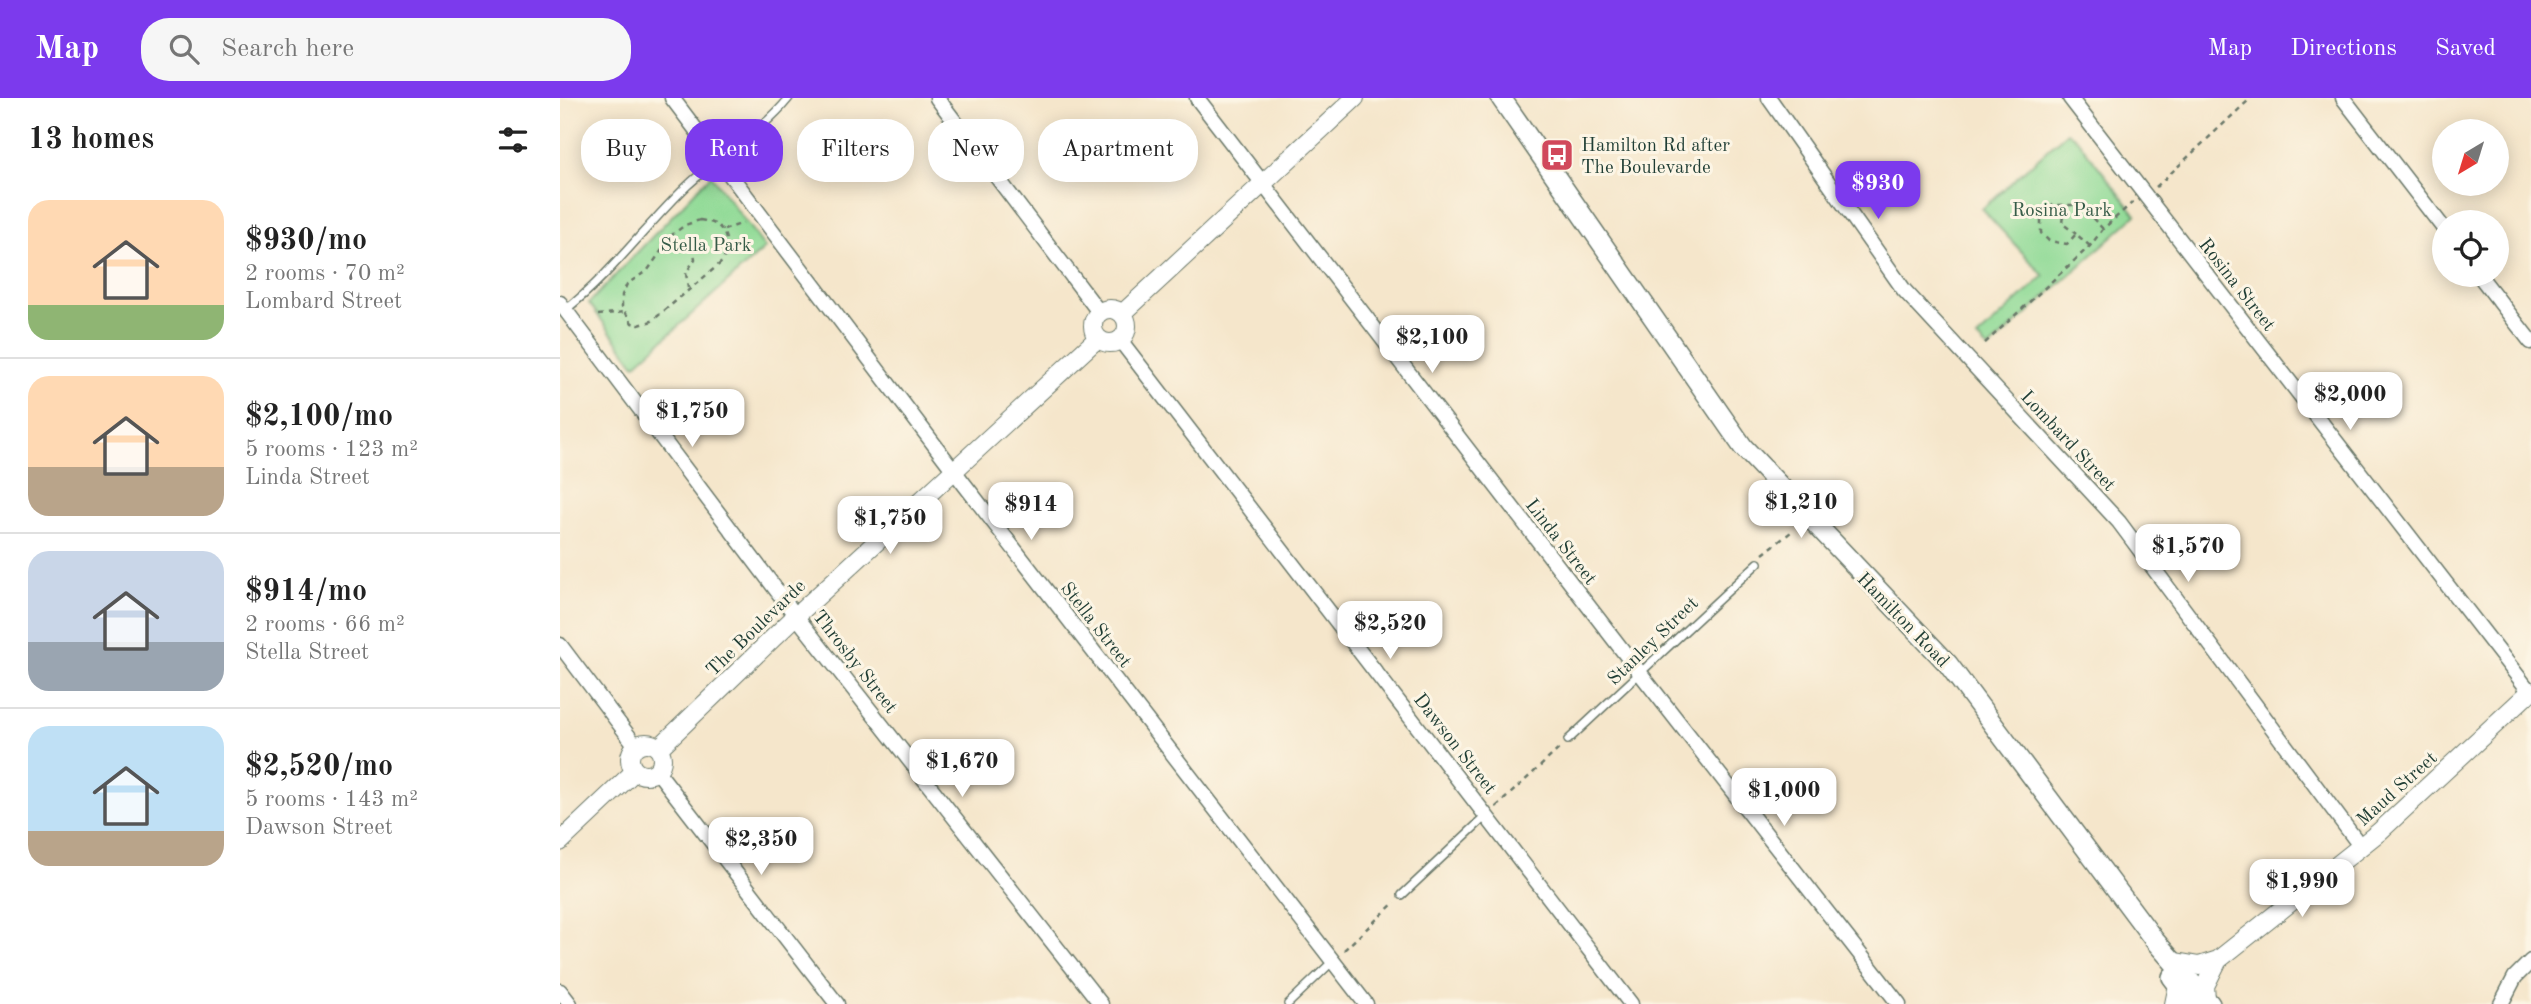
<!DOCTYPE html>
<meta charset="utf-8">
<style>
:root{--surface:#fff;--page:#f6f6f6;--text:#222;--muted:#767676;--line:#e0e0e0;--accent:#7c3aed}
body{margin:0;font-family:"Old Standard TT",serif;background:var(--page);color:var(--text);height:100vh;display:flex;flex-direction:column;font-size:26px;white-space:nowrap}
*{box-sizing:border-box;margin:0}
p{font-size:23px;color:var(--muted)}
.icon{flex:none;width:38px;height:38px;fill:none;stroke:currentColor;stroke-width:2;stroke-linecap:round;stroke-linejoin:round}
.map{position:relative;flex:1;overflow:hidden}
.sheet{display:flex;flex-direction:column;background:var(--surface);width:560px}
.sheet>*{flex:none}
.guide{position:absolute;left:21px;top:21px;width:665px;height:63px;display:flex;gap:14px}
.needle{width:46px;rotate:218deg}
.tools{position:absolute;left:1872px;top:21px;display:grid;gap:14px}
.tools a{display:grid;place-items:center;width:77px;height:77px;border-radius:50%;background:var(--surface);box-shadow:0 4px 18px #0003;font-size:35px}
.price{position:absolute;translate:-50% -60px;padding:0 16px;border-radius:14px;background:#fff;color:#222;font-size:23px;line-height:46px;filter:drop-shadow(0 2px 4px #0008)}
.price::after{content:'';position:absolute;left:50%;top:42px;width:21px;height:16px;margin-left:-10px;background:inherit;clip-path:polygon(0 0,100% 0,50% 100%)}
.price.active{background:var(--accent);color:#fff}
ul{padding:0;list-style:none}
li{display:flex;align-items:center;gap:21px;height:175px;padding:0 28px}
li+li{border-top:2px solid var(--line)}
li span{display:grid;place-items:center;flex:none;width:196px;height:140px;border-radius:21px;color:#555}
li>.icon{margin-inline-start:auto}
span .icon{width:84px;height:84px;fill:#fffc;stroke-width:1}
li b{font-size:30px}
h2{display:flex;justify-content:space-between;align-items:center;height:84px;padding:0 28px;font-size:30px}
.chip{padding:0 24px;border-radius:28px;background:var(--surface);box-shadow:0 4px 18px #0003;font-size:24px;line-height:63px}
.chip.active{background:var(--accent);color:#fff}
header{display:flex;align-items:center;gap:42px;box-sizing:border-box;height:98px;padding:0 35px;background:var(--accent);color:#fff}
header strong{font-size:33px}
nav{display:flex;gap:38px;margin-inline-start:auto;font-size:24px}
.search{width:490px;height:63px;background:var(--page);display:flex;align-items:center;gap:18px;box-sizing:border-box;padding:0 24px;border-radius:28px;color:var(--muted);font-size:26px}
main{display:flex;flex:1;min-height:0}
.map>svg:first-child{display:block}
.green{fill:#90da96;stroke:#588c65;stroke-width:2}
.lines{fill:none;stroke-linecap:round;stroke-linejoin:round}
.service-casing{stroke:#6a7869;stroke-width:10}
.minor-casing{stroke:#6a7869;stroke-width:17}
.tertiary-casing{stroke:#6a7869;stroke-width:20}
.secondary-casing{stroke:#6a7869;stroke-width:22}
.path{stroke:#6a7869;stroke-width:2.5;stroke-dasharray:5 5;stroke-linecap:butt}
.service{stroke:#fff;stroke-width:7}
.minor{stroke:#fff;stroke-width:14}
.tertiary{stroke:#fff;stroke-width:18}
.secondary{stroke:#fff;stroke-width:19}
.labels{text-anchor:middle;stroke-width:6;stroke-linejoin:round;paint-order:stroke}
.poi-label{font-size:19px;fill:#1f3d34;stroke:#fcf5e5;text-anchor:start}
.park-label{font-size:19px;fill:#365c48;stroke:#fcf5e5}
.street-label{font-size:19px;fill:#1f3d34;stroke:#fcf5e5}
</style>
<header>
<strong>Map</strong>
<div class="search"><svg class="icon" aria-label="search" viewBox="0 0 24 24"><circle cx="10" cy="10" r="6"/><path d="M15 15l6 6"/></svg>Search here</div>
<nav><a>Map</a><a>Directions</a><a>Saved</a></nav>
</header>
<main>
<section class="sheet">
<h2>13 homes<svg class="icon" aria-label="filters" viewBox="0 0 24 24"><path d="M4 7h16M4 17h16"/><circle cx="9" cy="7" r="2"/><circle cx="15" cy="17" r="2"/></svg></h2>
<ul>
<li><span style="background:linear-gradient(#ffd9b3 75%,#8fb573 0)"><svg class="icon" aria-label="home" viewBox="0 0 24 24"><path d="M3 11l9-7 9 7M6 9v11h12V9"/></svg></span><div><b>$930/mo</b><p>2 rooms · 70 m²</p><p>Lombard Street</p></div></li>
<li><span style="background:linear-gradient(#ffd9b3 65%,#b9a48a 0)"><svg class="icon" aria-label="home" viewBox="0 0 24 24"><path d="M3 11l9-7 9 7M6 9v11h12V9"/></svg></span><div><b>$2,100/mo</b><p>5 rooms · 123 m²</p><p>Linda Street</p></div></li>
<li><span style="background:linear-gradient(#c9d6e8 65%,#9aa5b1 0)"><svg class="icon" aria-label="home" viewBox="0 0 24 24"><path d="M3 11l9-7 9 7M6 9v11h12V9"/></svg></span><div><b>$914/mo</b><p>2 rooms · 66 m²</p><p>Stella Street</p></div></li>
<li><span style="background:linear-gradient(#bfe0f5 75%,#b9a48a 0)"><svg class="icon" aria-label="home" viewBox="0 0 24 24"><path d="M3 11l9-7 9 7M6 9v11h12V9"/></svg></span><div><b>$2,520/mo</b><p>5 rooms · 143 m²</p><p>Dawson Street</p></div></li>
</ul>
</section>
<div class="map">
<svg width="1971" height="906" viewBox="0 0 1971 906">
<rect width="100%" height="100%" fill="#fcf5e5"/>
<filter id="ink" filterUnits="userSpaceOnUse"><feTurbulence type="fractalNoise" baseFrequency=".0143" numOctaves="2"/><feDisplacementMap in="SourceGraphic" scale="14" xChannelSelector="R" yChannelSelector="G"/><feConvolveMatrix kernelMatrix="1 2 1 2 8 2 1 2 1" color-interpolation-filters="sRGB"/></filter>
<filter id="wash" filterUnits="userSpaceOnUse"><feTurbulence type="fractalNoise" baseFrequency=".00686" numOctaves="4" result="noise"/><feDisplacementMap in="SourceGraphic" scale="28" xChannelSelector="R" yChannelSelector="G"/><feGaussianBlur stdDeviation="1.57" result="paint"/><feColorMatrix in="noise" values="0 0 0 0 0 0 0 0 0 0 0 0 0 0 0 0 0 1.4 0 .05"/><feComposite in="paint" operator="in"/></filter>
<g filter="url(#wash)">
<rect width="100%" height="100%" fill="#f5e6cb"/>
<path class="green" d="M1507,34L1517,41L1576,117L1428,251L1417,240L1484,178L1422,111Z
M151,77L205,150L75,267L29,205Z"/>
</g>
<g filter="url(#ink)">
<g class="lines">
<defs>
<path id="service" d="M4,213C51,177 85,128 128,87C160,57 202,34 229,0
M1008,642L1198,465
M842,797L927,717
M728,906L773,863"/>
<path id="minor" d="M112,0L404,386L806,906
M377,0L539,214
M637,0L1080,575L1339,906
M1209,0L1344,192L1559,424L1801,749
M1510,0L1970,594
M1783,0L1885,132
M1919,177L1971,244
M0,205L236,518L541,906
M560,242L1071,906
M0,547L76,648
M97,673L277,906
M0,893L10,906
M1941,906L1955,879L1971,863"/>
<path id="tertiary" d="M533 228a17 17 0 1 1 34 0a17 17 0 1 1-34 0Z
M562,216L795,0
M70 661a16 16 0 1 1 32 0a16 16 0 1 1-32 0Z
M99,650L236,518L538,240
M0,744L75,673
M1616,864L1639,868L1658,862
M1646,901L1645,888L1658,862L1819,734L1971,593
M1614,906L1618,887"/>
<path id="secondary" d="M941,0L1183,349L1388,566L1595,843L1650,906
M1612,879L1633,906"/>
</defs>
<use href="#service" class="service-casing"/>
<use href="#minor" class="minor-casing"/>
<use href="#tertiary" class="tertiary-casing"/>
<use href="#secondary" class="secondary-casing"/>
<path class="path" d="M1596,89L1691,0
M1504,109L1502,125L1516,136
M140,122C160,125 165,131 168,151L162,164L92,223L79,227L72,225L62,209V197L67,186L88,172L113,136L125,127Z
M164,132L183,125
M1530,148L1516,136L1507,146L1489,143L1481,135V118L1493,107H1520L1543,131
M128,190L126,175L135,161L134,154
M38,217L64,214
M1425,245L1530,148L1543,131L1573,104
M1203,456L1231,434
M936,709L1001,649
M784,852L835,804"/>
<use href="#service" class="service"/>
<use href="#minor" class="minor"/>
<use href="#tertiary" class="tertiary"/>
<use href="#secondary" class="secondary"/>
</g>
</g>
<defs>
<symbol id="bus-square" viewBox="-11 -11 22 22"><rect x="-9" y="-9" width="18" height="18" rx="4" fill="#d1495b" stroke="#fcf5e5"/><path d="M-5-6H5V4H4V6H2V4H-2V6H-4V4H-5ZM-3.5-4V0h7V-4ZM-3.5 1.2v1.5H-2V1.2ZM2 1.2v1.5H3.5V1.2Z" fill="#fff"/></symbol>
</defs>
<g fill-rule="evenodd">
<use href="#bus-square" x="978" y="38" width="38" height="38"/>
</g>
<g class="labels">
<g class="poi-label">
<text x="1021" y="53">Hamilton Rd after<tspan x="1021" dy="22">The Boulevarde</tspan></text>
</g>
<g class="park-label">
<text x="1502" y="118">Rosina Park</text>
<text x="146" y="153">Stella Park</text>
</g>
<g class="street-label">
<text transform="translate(1678 186) rotate(52)" y="7">Rosina Street</text>
<text transform="translate(1509 342) rotate(47)" y="7">Lombard Street</text>
<text transform="translate(1002 443) rotate(52)" y="7">Linda Street</text>
<text transform="translate(1344 521) rotate(46)" y="7">Hamilton Road</text>
<text transform="translate(537 526) rotate(52)" y="7">Stella Street</text>
<text transform="translate(195 529) rotate(-44)" y="7">The Boulevarde</text>
<text transform="translate(1092 542) rotate(-44)" y="7">Stanley Street</text>
<text transform="translate(296 563) rotate(52)" y="7">Throsby Street</text>
<text transform="translate(896 645) rotate(52)" y="7">Dawson Street</text>
<text transform="translate(1836 690) rotate(-42)" y="7">Maud Street</text>
</g>
</g>
</svg>
<div class="tools">
<a><svg class="needle" viewBox="-14 -14 28 28"><path d="M0-13l5 13h-10z" fill="#e53935"/><path d="M0 13l5-13h-10z" fill="#767676"/></svg></a>
<a><svg class="icon" aria-label="locate" viewBox="0 0 24 24"><circle cx="12" cy="12" r="6"/><path d="M12 2v4M12 18v4M2 12h4M18 12h4"/></svg></a>
</div>
<b class="price active" style="left:1318px;top:123px">$930</b>
<b class="price" style="left:872px;top:277px">$2,100</b>
<b class="price" style="left:1790px;top:334px">$2,000</b>
<b class="price" style="left:132px;top:351px">$1,750</b>
<b class="price" style="left:1241px;top:442px">$1,210</b>
<b class="price" style="left:471px;top:444px">$914</b>
<b class="price" style="left:330px;top:458px">$1,750</b>
<b class="price" style="left:1628px;top:486px">$1,570</b>
<b class="price" style="left:830px;top:563px">$2,520</b>
<b class="price" style="left:402px;top:701px">$1,670</b>
<b class="price" style="left:1224px;top:730px">$1,000</b>
<b class="price" style="left:201px;top:779px">$2,350</b>
<b class="price" style="left:1742px;top:821px">$1,990</b>
<div class="guide">
<a class="chip">Buy</a>
<a class="chip active">Rent</a>
<a class="chip">Filters</a>
<a class="chip">New</a>
<a class="chip">Apartment</a>
</div>
</div>
</main>
